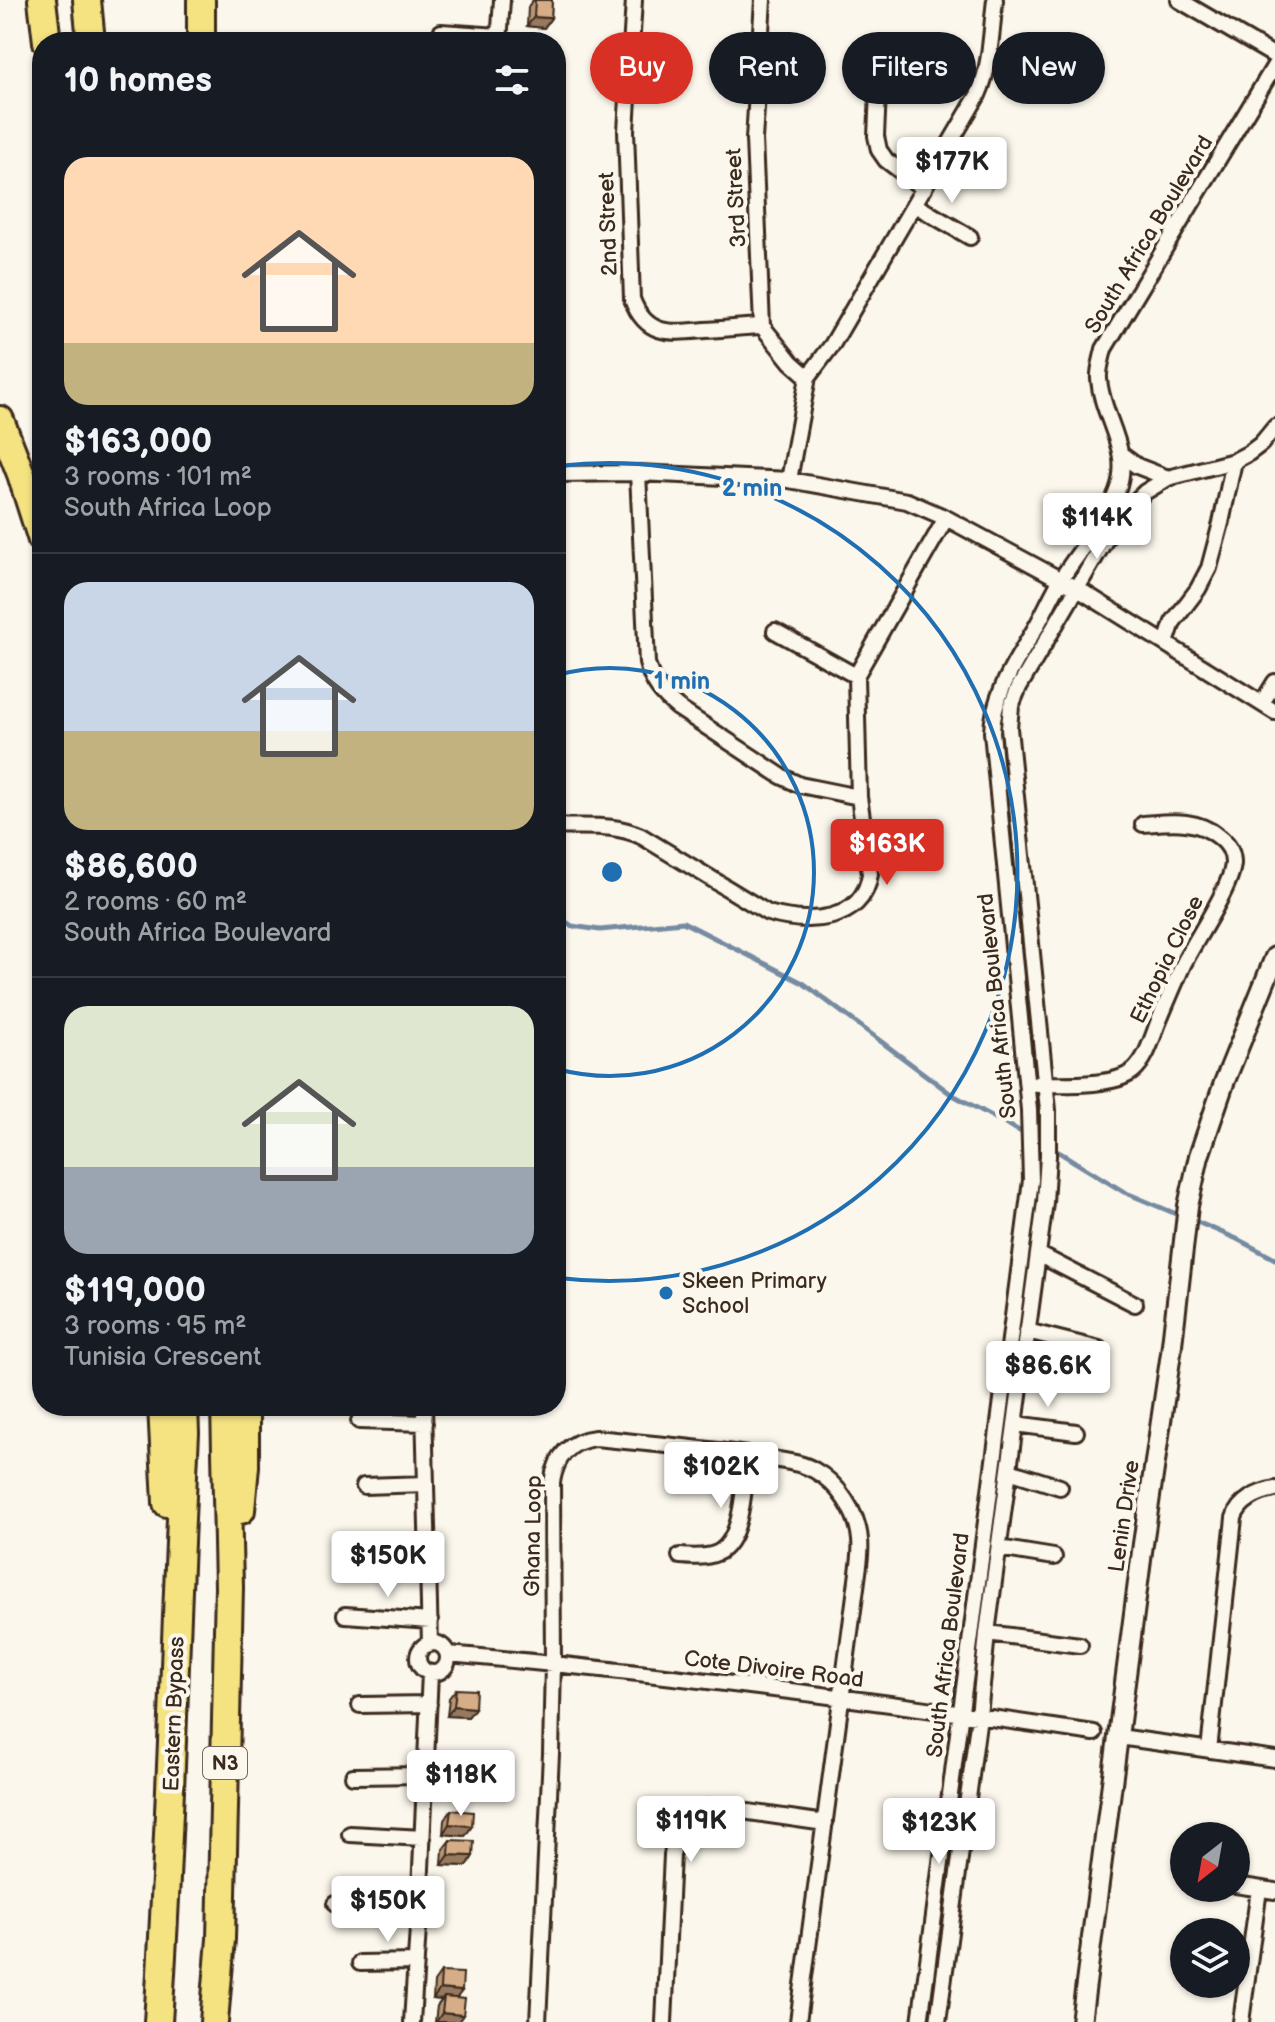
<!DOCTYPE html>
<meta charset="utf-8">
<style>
:root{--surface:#171b24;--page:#242831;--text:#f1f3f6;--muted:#9ea1a6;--line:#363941;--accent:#d93025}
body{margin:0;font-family:"Balsamiq Sans",sans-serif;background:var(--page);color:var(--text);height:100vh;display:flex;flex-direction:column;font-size:30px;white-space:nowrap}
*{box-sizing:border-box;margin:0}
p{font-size:26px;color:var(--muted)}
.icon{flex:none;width:44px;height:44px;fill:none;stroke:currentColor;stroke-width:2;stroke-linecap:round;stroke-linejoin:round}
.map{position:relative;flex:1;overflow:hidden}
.sheet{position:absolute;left:32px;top:32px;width:534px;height:1384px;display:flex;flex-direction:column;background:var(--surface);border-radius:32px;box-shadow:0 2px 6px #0004}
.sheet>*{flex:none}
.top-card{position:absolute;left:590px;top:32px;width:564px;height:72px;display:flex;gap:16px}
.needle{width:52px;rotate:211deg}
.fabs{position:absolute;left:1170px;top:1822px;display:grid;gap:16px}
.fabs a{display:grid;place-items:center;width:80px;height:80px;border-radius:50%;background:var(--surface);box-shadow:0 2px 6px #0004;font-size:40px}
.price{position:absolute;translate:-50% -68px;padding:0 18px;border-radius:8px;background:#fff;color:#222;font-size:26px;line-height:52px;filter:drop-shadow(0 2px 4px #0008)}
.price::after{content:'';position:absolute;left:50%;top:48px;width:24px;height:18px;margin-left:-12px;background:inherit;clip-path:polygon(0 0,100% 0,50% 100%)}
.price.selected{background:var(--accent);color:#fff}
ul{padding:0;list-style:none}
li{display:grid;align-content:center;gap:16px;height:424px;padding:0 32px}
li+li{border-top:2px solid var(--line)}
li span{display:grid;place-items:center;height:248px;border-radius:24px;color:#555}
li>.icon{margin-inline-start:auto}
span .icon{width:144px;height:144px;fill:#fffc;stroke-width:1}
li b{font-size:34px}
h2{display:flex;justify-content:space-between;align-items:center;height:96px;padding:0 32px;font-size:34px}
.tag{padding:0 28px;border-radius:36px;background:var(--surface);box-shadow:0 2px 6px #0004;font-size:28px;line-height:72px}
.tag.selected{background:var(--accent);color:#fff}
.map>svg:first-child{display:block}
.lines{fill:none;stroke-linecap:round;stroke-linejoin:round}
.stream{stroke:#768ba1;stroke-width:5}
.minor-casing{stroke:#3b2a1e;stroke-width:20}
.tertiary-casing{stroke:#3b2a1e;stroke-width:24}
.motorway-casing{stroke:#3b2a1e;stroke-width:32}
.minor{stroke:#fbf7ec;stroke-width:14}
.tertiary{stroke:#fbf7ec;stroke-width:18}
.motorway{stroke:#f5e382;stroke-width:26}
.wall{fill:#b89574;stroke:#3b2a1e;stroke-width:2}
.shaded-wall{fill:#96795e;stroke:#3b2a1e;stroke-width:2}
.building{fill:#d6ad87;stroke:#3b2a1e;stroke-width:2}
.ring{fill:none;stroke:#1f6fb2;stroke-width:4}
.poi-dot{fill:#1f6fb2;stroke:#fbf7ec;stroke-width:3}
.labels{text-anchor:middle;stroke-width:8;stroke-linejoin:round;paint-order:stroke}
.shield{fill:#fbf7ec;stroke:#75685c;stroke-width:2}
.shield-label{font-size:20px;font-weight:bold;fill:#3b2a1e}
.street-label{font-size:22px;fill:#3b2a1e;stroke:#fbf7ec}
.poi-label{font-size:22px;fill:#3b2a1e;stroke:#fbf7ec;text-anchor:start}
.centre{fill:#1f6fb2;stroke:#fbf7ec;stroke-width:4}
.ring-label{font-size:24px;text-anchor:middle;font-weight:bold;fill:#1f6fb2;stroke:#fbf7ec;stroke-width:8;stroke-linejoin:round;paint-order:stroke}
</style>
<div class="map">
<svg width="1275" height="2022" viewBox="0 0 1275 2022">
<rect width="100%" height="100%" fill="#fbf7ec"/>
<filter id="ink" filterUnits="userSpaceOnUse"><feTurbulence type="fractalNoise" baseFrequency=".0125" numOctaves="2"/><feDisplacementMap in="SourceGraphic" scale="16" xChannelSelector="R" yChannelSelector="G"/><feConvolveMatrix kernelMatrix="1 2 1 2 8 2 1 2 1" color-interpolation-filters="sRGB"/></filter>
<g filter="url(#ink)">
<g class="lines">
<path class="stream" d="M556,915L572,926L600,930L683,922L803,983L951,1094L1062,1154L1124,1192L1181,1216
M1190,1219L1237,1239L1275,1259"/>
<defs>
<path id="minor" d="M634,0L626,131L632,299C646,337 671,333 705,330C724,329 743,327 762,326
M763,0L754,139L762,326L791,362L808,377
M1179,0L1275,56
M441,32L499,36
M499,42L502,0
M880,47L876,136L879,150L886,160L924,189
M915,205L970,237
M1122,455L1137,466L1168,478
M638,473L647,663C652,683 662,695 678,708L781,776L800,785L859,797
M556,474L638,473L789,480L907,501L946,518L1078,589L1275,712
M789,480L808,377L832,345L978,95C991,67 991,31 995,0
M775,631L856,676
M1166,643L1173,622L1198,589L1209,568L1221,523L1234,461
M1262,703L1275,682
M556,826C587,828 612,823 641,836L768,913C806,924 863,924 870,874L859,797L856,676L946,518
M1037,1084C1061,1084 1114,1087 1133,1071C1146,1060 1152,1039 1158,1023C1166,1004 1174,985 1182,967C1194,941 1232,887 1233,863C1233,852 1227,843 1219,837C1197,818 1170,822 1143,824
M1038,1254L1135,1304
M1027,1331L1099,1349
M424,1406L430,1644
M359,1421L425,1423
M1015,1424L1076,1432
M1009,1471L1060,1487
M364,1486L426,1484
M359,1547L428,1550
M999,1548L1054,1557
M680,1556C692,1557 706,1558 717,1553C744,1541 744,1481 747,1455
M345,1615L430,1621
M987,1633L1080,1645
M418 1658a15 15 0 1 1 30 0a15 15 0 1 1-30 0Z
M448,1654C664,1673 880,1701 1094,1733
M360,1705L429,1704
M1119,1737L1275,1759
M1209,1750L1234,1518C1239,1501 1258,1492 1275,1489
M353,1776L426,1775
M350,1834L423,1838
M1236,1885L1275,1891
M335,1904L419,1912
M360,1963L416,1962
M412,2022L419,1912L430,1673
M538,2022L551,1754L553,1663L552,1482C556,1457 569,1441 595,1438C652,1444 710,1448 767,1458C783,1461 800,1462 814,1470C838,1483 858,1513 860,1540C861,1548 860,1557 859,1565L798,2022
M664,2022L672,1855C677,1827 683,1810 714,1807L825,1823
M920,2022L1031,1180L1029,1110L992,732C993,693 1017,660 1036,627C1045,611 1052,594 1062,578C1080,549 1105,523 1117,491C1133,450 1102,419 1099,379C1098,370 1102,359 1104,349L1275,65
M938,2022L979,1716L987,1633L1045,1202L1048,1156V1110L1009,728L1011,706L1019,687L1113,527L1126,510L1145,492L1168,478L1234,461L1249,453L1261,444L1275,427
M1241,2022L1259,1889"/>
<path id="tertiary" d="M1081,2022L1143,1544L1171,1353L1188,1206L1199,1156L1224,1083L1275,957"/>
<path id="motorway" d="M42,0L47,42
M87,0L91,42
M201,42V0
M0,420L21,474L42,540
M162,1406L167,1503
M241,1510L245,1466V1406
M158,2022C171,1826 175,1629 185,1433L184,1406
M214,2022L221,1939L229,1587L225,1406"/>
</defs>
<use href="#minor" class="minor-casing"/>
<use href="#tertiary" class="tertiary-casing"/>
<use href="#motorway" class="motorway-casing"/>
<use href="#minor" class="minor"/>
<use href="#tertiary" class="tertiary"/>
<use href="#motorway" class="motorway"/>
</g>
<path class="wall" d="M533,0H552L551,18L544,28L527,26L528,7Z
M456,1689L475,1708L468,1717L447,1716L449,1698Z
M451,1810L472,1826L465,1836L443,1834L444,1820Z
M450,1840L473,1856L467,1866L442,1865L443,1849Z
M441,1972L457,1998L458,2022H435L437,2006L442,2000L433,1999L434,1982Z"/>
<path class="shaded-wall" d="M534,17L551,18L544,28L527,26Z
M556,443H563L556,452Z
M454,1706L475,1708L468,1717L447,1716Z
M449,1824L472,1826L465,1836L443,1834Z
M449,1855L473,1856L467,1866L442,1865Z
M440,1989L462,1991L455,2000L444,1997L442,2000L433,1999Z
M442,2013L463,2015L458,2022H436Z"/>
<path class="building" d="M535,0H552L551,18L534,17Z
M556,388H561L563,443H556Z
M456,1689L476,1690L475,1708L454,1706Z
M451,1810L473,1812L472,1826L449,1824Z
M450,1840L474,1841L473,1856L449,1855Z
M441,1972L463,1973L462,1991L440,1989Z
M444,1997L465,1999L463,2015L442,2013Z"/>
</g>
<g class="ring">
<path d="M557 675A204 204 0 1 1 557 1069"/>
<path d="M559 466A409 409 0 1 1 559 1278"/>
</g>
<circle class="poi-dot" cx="666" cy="1293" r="8"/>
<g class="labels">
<rect class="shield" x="203" y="1747" width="44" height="32" rx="6"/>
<g class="shield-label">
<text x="225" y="1770">N3</text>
</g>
<g class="street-label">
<text transform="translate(735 198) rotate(-93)" y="8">3rd Street</text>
<text transform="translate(607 224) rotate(-92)" y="8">2nd Street</text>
<text transform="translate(1148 234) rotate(-59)" y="8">South Africa Boulevard</text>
<text transform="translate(1166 959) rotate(-64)" y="8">Ethopia Close</text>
<text transform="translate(996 1006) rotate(-96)" y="8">South Africa Boulevard</text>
<text transform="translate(1123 1516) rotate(-82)" y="8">Lenin Drive</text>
<text transform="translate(532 1536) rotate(-89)" y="8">Ghana Loop</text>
<text transform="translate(947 1645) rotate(-83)" y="8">South Africa Boulevard</text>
<text transform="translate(774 1668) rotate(7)" y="8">Cote Divoire Road</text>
<text transform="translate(173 1714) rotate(-88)" y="8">Eastern Bypass</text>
</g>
<g class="poi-label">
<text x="682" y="1288">Skeen Primary<tspan x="682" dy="25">School</tspan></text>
</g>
</g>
<circle cx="612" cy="872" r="12" class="centre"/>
<g class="ring-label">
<text x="752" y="496">2 min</text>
<text x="682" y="689">1 min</text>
</g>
</svg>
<div class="fabs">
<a><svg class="needle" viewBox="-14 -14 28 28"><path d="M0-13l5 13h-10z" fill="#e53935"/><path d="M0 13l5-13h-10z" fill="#9ea1a6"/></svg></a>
<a><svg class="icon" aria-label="layers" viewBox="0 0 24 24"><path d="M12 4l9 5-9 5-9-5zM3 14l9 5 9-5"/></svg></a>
</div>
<b class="price" style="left:952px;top:205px">$177K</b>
<b class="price" style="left:1097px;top:561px">$114K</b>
<b class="price selected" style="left:887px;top:887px">$163K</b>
<b class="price" style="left:1048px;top:1409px">$86.6K</b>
<b class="price" style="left:721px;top:1510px">$102K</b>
<b class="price" style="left:388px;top:1599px">$150K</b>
<b class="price" style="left:461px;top:1818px">$118K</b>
<b class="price" style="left:691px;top:1864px">$119K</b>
<b class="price" style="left:939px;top:1866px">$123K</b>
<b class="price" style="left:388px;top:1944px">$150K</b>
<div class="top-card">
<a class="tag selected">Buy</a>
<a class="tag">Rent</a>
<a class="tag">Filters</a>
<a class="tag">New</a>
</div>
<section class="sheet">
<h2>10 homes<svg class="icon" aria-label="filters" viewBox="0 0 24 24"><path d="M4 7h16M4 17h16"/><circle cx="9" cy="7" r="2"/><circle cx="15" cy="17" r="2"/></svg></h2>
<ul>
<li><span style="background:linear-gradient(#ffd9b3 75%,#c2b280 0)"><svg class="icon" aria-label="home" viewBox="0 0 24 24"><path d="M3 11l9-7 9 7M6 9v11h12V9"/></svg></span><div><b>$163,000</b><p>3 rooms · 101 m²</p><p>South Africa Loop</p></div></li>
<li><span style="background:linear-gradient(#c9d6e8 60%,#c2b280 0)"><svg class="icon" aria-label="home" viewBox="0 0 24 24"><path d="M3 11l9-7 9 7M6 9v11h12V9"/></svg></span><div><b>$86,600</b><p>2 rooms · 60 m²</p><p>South Africa Boulevard</p></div></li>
<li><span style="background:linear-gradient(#dfe7d0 65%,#9aa5b1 0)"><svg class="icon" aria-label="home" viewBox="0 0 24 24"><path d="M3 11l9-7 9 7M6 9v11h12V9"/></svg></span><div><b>$119,000</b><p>3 rooms · 95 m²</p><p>Tunisia Crescent</p></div></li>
</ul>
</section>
</div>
